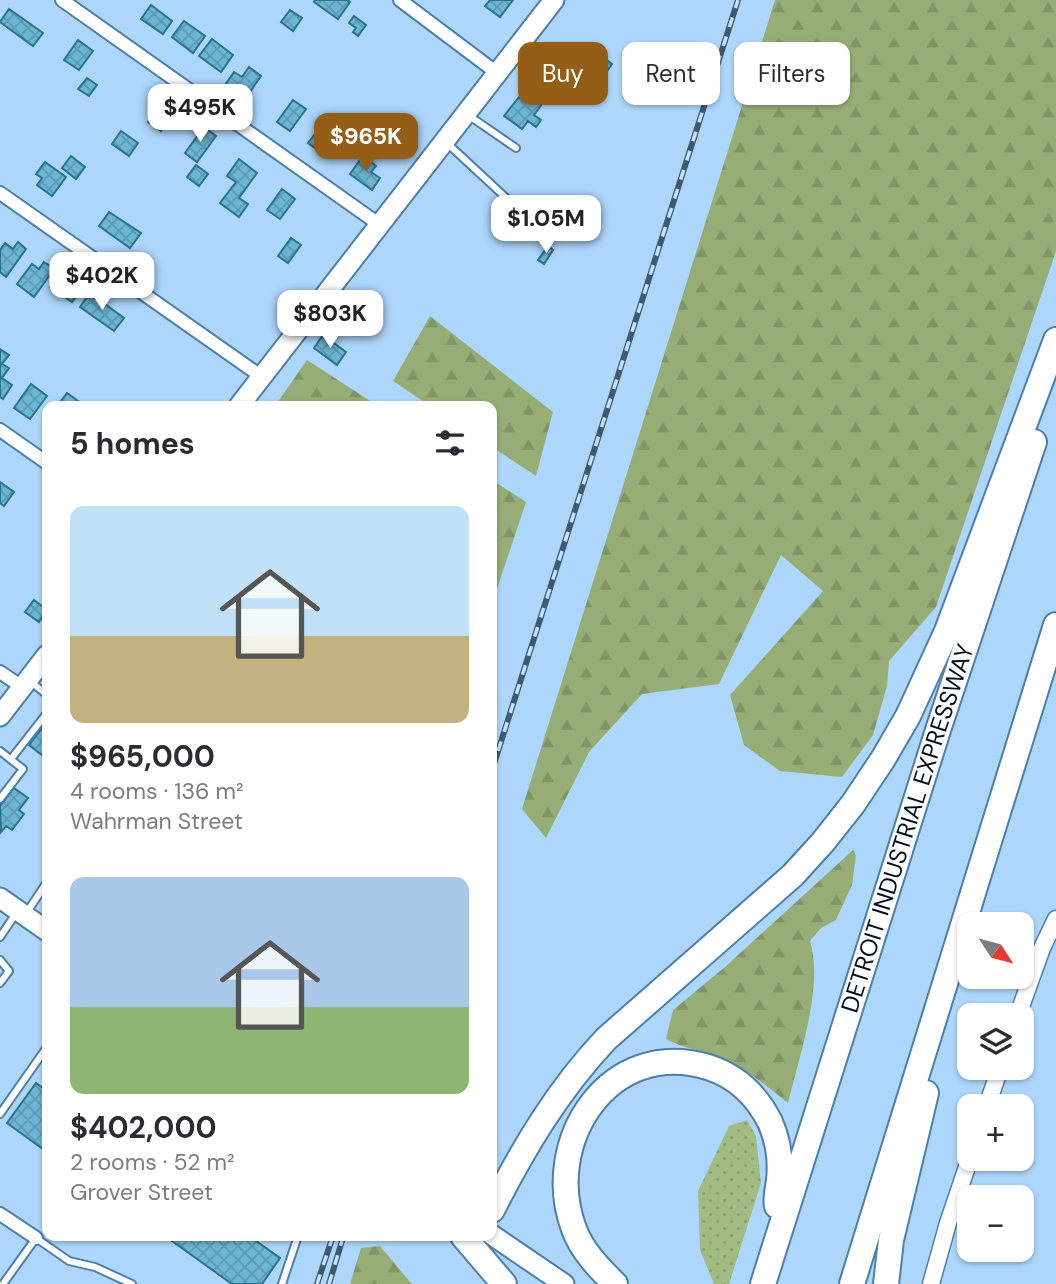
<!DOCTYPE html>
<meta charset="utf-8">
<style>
:root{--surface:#fff;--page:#f2f2f3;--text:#2b2b33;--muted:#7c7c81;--accent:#955e16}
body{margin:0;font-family:"DM Sans",sans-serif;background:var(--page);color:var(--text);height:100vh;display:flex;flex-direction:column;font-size:26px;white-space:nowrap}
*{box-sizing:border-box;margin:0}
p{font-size:23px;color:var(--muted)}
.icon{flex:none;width:38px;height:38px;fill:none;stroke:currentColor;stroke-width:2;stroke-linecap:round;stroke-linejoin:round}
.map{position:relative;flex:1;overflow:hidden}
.side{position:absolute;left:42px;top:401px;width:455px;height:840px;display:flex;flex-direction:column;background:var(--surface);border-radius:14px;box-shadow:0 2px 5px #0004}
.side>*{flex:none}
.hud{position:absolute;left:518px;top:42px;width:432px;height:63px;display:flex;gap:14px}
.needle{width:46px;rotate:126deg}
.fabs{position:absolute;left:957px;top:912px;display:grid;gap:14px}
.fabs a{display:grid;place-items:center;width:77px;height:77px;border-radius:14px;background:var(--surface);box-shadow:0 2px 5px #0004;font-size:35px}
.price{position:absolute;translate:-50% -60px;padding:0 16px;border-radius:14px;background:#fff;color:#222;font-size:23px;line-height:46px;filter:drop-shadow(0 2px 4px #0008)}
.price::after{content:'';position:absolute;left:50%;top:42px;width:21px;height:16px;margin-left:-10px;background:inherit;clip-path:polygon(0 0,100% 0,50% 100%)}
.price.selected{background:var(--accent);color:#fff}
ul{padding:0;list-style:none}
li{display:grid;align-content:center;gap:14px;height:371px;padding:0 28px}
li span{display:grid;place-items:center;height:217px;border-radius:14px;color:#555}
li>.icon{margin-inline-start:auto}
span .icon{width:126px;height:126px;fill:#fffc;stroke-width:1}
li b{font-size:30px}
h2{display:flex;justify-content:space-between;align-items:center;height:84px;padding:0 28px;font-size:30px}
.chip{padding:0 24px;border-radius:14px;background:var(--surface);box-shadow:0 2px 5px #0004;font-size:24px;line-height:63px}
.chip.selected{background:var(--accent);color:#fff}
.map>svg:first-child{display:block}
.grass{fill:url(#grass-dots)}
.forest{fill:url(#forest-firs)}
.building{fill:url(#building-cross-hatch);stroke:#277490;stroke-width:2}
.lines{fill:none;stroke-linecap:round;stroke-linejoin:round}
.service-casing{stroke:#4e7eaa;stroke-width:10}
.minor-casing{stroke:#4e7eaa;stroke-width:16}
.tertiary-casing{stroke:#4e7eaa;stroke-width:19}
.secondary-casing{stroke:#4e7eaa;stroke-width:23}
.motorway-casing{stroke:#4e7eaa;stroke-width:28}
.service{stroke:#fff;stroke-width:6}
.minor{stroke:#fff;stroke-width:12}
.tertiary{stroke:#fff;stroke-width:16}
.secondary{stroke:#fff;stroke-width:19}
.motorway{stroke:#fff;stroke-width:24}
.rail-casing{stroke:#405971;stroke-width:6}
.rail{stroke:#c3e2ff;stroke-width:3.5;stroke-dasharray:10;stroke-linecap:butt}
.labels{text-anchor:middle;stroke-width:5;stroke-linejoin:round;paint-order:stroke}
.street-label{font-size:24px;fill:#000e1e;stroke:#c3e2ff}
</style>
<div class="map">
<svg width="1056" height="1284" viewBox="0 0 1056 1284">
<defs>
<pattern id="grass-dots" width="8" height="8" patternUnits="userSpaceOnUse" patternTransform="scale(1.75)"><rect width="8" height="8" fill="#a2bb82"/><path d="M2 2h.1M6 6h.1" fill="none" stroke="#8aa070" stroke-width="1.8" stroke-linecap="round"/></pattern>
<pattern id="forest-firs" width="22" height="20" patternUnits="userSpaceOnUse" patternTransform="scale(1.75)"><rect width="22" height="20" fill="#96ae75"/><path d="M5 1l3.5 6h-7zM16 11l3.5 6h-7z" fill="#809465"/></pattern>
<pattern id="building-cross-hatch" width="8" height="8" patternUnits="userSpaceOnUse" patternTransform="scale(1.75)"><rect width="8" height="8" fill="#6cb5d3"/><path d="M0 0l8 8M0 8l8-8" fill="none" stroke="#5c9ab5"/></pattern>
</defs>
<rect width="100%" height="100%" fill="#add6fc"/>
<path class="grass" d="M747,1120L756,1136L761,1183L729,1284H714L700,1250L698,1191L729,1126Z"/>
<path class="forest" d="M775,0H1056V251L936,607L889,661L887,686L873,735L842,777L780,771L744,745L730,695L823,591L781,555L719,684L642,694L589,752L546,838L522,809Z
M430,316L553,412L536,476L492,447V406H430L393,381Z
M307,360L378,406H275Z
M492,480L526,502L492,604Z
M853,850L856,855L852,885L836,920L821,928L810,941C824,986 799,1057 788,1103C765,1085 741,1064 713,1055C697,1049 682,1048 666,1039L673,1010L725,967Z
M380,1246L412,1284H350L361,1248Z"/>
<path class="building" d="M315,0H347L350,2L338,19L314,2Z
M490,0H513L500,17L485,6Z
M151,5L172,21L163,34L141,19Z
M9,9L43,33L33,46L0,22Z
M290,10L302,18L293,31L281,22Z
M354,16L366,25L358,36L353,32L356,28L349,23Z
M184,21L205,36L193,53L172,37Z
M212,39L233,55L221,72L199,56Z
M78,40L93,51L79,70L64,60Z
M585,44L612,64L603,77L595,71L590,78L570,64Z
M249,67L261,76L245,99L225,85L234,72L242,77Z
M87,78L97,85L89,96L78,89Z
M531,96L542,104L534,115L541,120L536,127L528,121L522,129L504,116L519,97L526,102Z
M293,100L306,109L290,131L277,122Z
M163,101L176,110L161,131L148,122Z
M329,116L341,125L332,136L335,138L323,154L308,143Z
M204,127L216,136L197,162L185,153Z
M121,131L138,143L129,156L112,144Z
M374,132L387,142L375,158L363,149Z
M71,156L85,167L76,179L62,168Z
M363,156L376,166L371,172L380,178L372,190L350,174Z
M239,159L257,173L239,198L248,204L239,217L220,203L236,182L227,176Z
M45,162L66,177L52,196L37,185L42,178L36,174Z
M196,165L208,174L199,186L187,177Z
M282,189L295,199L280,219L267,210Z
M109,212L141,233L130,248L99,226Z
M291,238L301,245L288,263L278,256Z
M18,242L26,249L6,277L0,272V250L5,243L13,249Z
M548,246L553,250L544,264L538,260Z
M44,262L54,269L34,297L17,284L32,264L39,269Z
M60,273L82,288L72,302L50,287Z
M90,293L124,318L114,331L80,307Z
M323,335L346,352L337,365L314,348Z
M0,349L9,355L2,364L9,368L2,378L12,385L3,399L0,397Z
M31,384L47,396L30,419L14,408Z
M67,393L81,403L79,406H57Z
M0,482L14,492L4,506L0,503Z
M34,600L47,610L39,622L25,612Z
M43,727L47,730V759L29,745Z
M14,788L28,798L19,810L24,814L12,830L6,826L1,832L0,806Z
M36,1083L47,1091V1152L7,1123Z
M165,1236H249L280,1258L262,1284H232Z"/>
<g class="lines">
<defs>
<path id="service" d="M468,115L516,148
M448,144L531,221
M30,681L47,695
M0,751L23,769L0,799
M11,759L47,713
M27,912L47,882
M0,937L17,912
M0,960L9,971L0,983
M0,1114L47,1047
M3,1284L36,1238L69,1261L95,1267L132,1284
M282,1284L298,1236"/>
<path id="minor" d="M62,0L380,225
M400,0L497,73
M0,193L262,377
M0,430L47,463
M0,672L22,687
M0,1214L36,1238"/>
<path id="tertiary" d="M1018,1015L1042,948L1056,919
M987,1106L1000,1068
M931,1284L948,1223L970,1158"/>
<path id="secondary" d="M239,406L554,0
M0,716L47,655
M0,898L47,931
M492,1235L564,1284"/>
<g id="motorway">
<path d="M492,1210C524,1147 558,1090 606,1039L793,875L823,842L853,804L883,759L908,716L947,631L1056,340"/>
<path d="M463,1236L504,1284"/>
<path d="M615,1284C599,1268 582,1251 574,1229C541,1141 610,1037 708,1067C736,1076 757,1096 770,1122C778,1140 781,1161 779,1180C778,1189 775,1197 777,1206"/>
<path id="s1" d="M763,1284L939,727L1034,442"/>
<path d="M852,1284L1056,625"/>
<path d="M886,1284L891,1240L926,1093"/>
</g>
</defs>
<use href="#service" class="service-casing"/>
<use href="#minor" class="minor-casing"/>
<use href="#tertiary" class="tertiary-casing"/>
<use href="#secondary" class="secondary-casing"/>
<use href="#motorway" class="motorway-casing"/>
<use href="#service" class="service"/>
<use href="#minor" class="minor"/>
<use href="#tertiary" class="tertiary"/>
<use href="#secondary" class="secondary"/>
<use href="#motorway" class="motorway"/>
<defs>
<path id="rail" d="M492,770L738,0
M317,1284L333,1236
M329,1284L342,1241"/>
</defs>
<use href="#rail" class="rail-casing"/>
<use href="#rail" class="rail"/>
</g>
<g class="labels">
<g class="street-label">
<text dy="8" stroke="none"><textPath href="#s1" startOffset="478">DETROIT INDUSTRIAL EXPRESSWAY</textPath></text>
</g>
</g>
</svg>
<div class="fabs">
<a><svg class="needle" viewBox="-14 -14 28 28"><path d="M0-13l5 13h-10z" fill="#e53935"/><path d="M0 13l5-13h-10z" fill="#7c7c81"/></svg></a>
<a><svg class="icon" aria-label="layers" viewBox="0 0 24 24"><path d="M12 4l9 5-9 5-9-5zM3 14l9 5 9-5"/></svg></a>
<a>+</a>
<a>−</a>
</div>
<b class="price" style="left:200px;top:144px">$495K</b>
<b class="price selected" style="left:366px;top:173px">$965K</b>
<b class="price" style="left:546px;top:255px">$1.05M</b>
<b class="price" style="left:102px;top:312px">$402K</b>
<b class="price" style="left:330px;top:350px">$803K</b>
<div class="hud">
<a class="chip selected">Buy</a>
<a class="chip">Rent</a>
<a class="chip">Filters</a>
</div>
<section class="side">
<h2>5 homes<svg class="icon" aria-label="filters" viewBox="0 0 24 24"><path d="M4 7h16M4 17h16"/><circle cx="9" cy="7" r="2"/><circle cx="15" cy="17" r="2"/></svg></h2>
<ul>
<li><span style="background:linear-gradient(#bfe0f5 60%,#c2b280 0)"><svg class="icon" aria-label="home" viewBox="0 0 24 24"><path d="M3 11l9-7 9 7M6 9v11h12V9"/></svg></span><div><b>$965,000</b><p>4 rooms · 136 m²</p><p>Wahrman Street</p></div></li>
<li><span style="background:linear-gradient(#a9c7e8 60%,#8fb573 0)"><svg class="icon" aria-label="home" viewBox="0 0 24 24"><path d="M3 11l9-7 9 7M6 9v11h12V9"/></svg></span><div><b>$402,000</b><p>2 rooms · 52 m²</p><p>Grover Street</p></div></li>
</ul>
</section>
</div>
